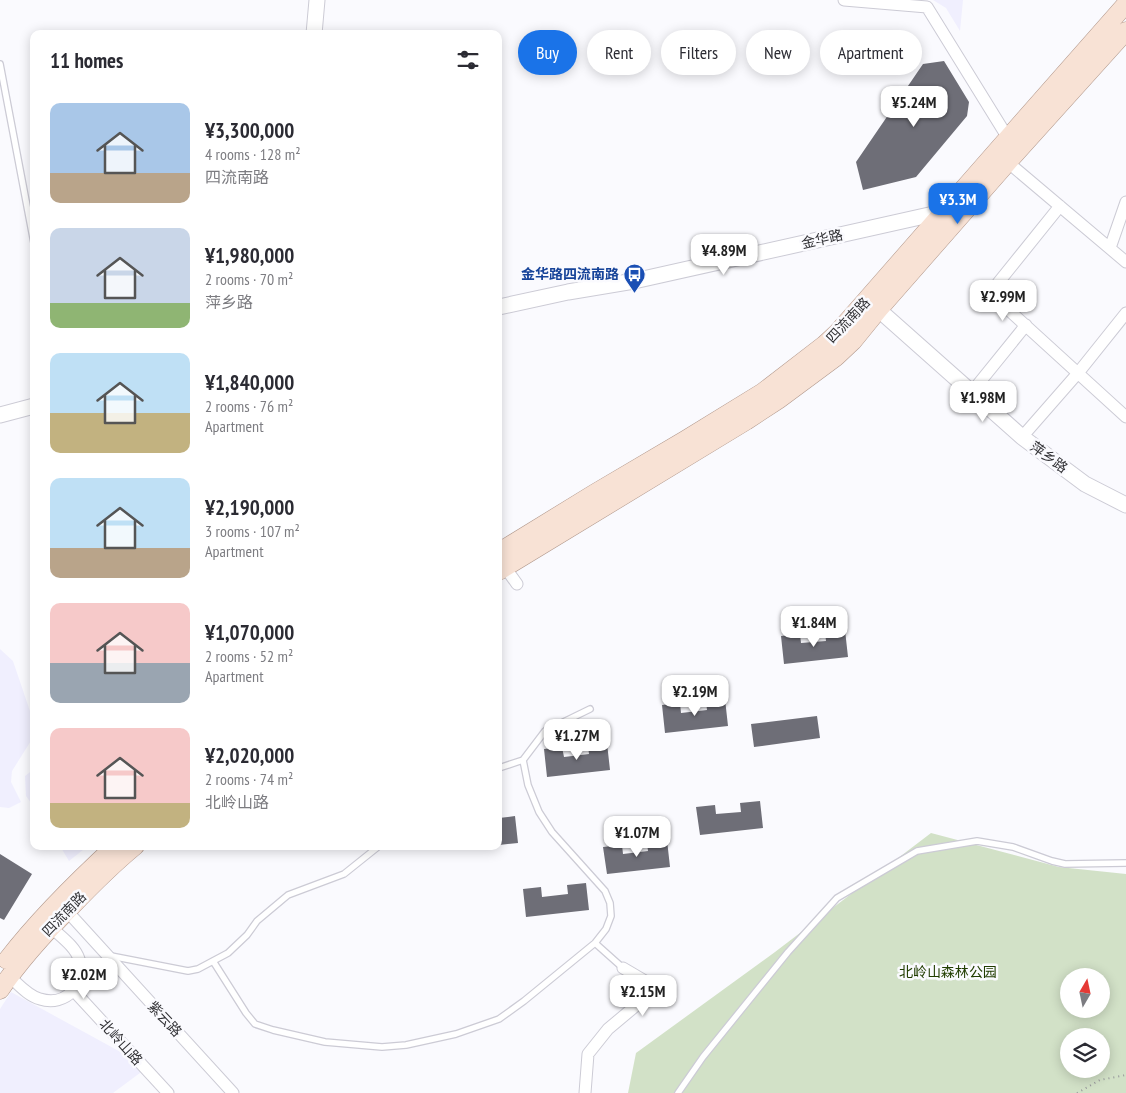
<!DOCTYPE html>
<meta charset="utf-8">
<style>
:root{--surface:#fff;--page:#f2f2f3;--text:#2b2b33;--muted:#7c7c81;--accent:#1a73e8}
body{margin:0;font-family:"PT Sans Narrow","Noto Sans SC",sans-serif;background:var(--page);color:var(--text);height:100vh;display:flex;flex-direction:column;font-size:19px;white-space:nowrap}
*{box-sizing:border-box;margin:0}
p{font-size:16px;color:var(--muted)}
.icon{flex:none;width:28px;height:28px;fill:none;stroke:currentColor;stroke-width:2;stroke-linecap:round;stroke-linejoin:round}
.map{position:relative;flex:1;overflow:hidden}
.sheet{position:absolute;left:30px;top:30px;width:472px;height:820px;display:flex;flex-direction:column;background:var(--surface);border-radius:10px;box-shadow:0 2px 12px #0003}
.sheet>*{flex:none}
.hud{position:absolute;left:518px;top:30px;width:475px;height:45px;display:flex;gap:10px}
.needle{width:32px;rotate:9deg}
.buttons{position:absolute;left:1060px;top:968px;display:grid;gap:10px}
.buttons a{display:grid;place-items:center;width:50px;height:50px;border-radius:50%;background:var(--surface);box-shadow:0 2px 12px #0003;font-size:25px}
.price{position:absolute;translate:-50% -42px;padding:0 11px;border-radius:10px;background:#fff;color:#222;font-size:16px;line-height:32px;filter:drop-shadow(0 1px 2px #0008)}
.price::after{content:'';position:absolute;left:50%;top:30px;width:15px;height:11px;margin-left:-8px;background:inherit;clip-path:polygon(0 0,100% 0,50% 100%)}
.price.active{background:var(--accent);color:#fff}
ul{padding:0;list-style:none}
li{display:flex;align-items:center;gap:15px;height:125px;padding:0 20px}
li span{display:grid;place-items:center;flex:none;width:140px;height:100px;border-radius:10px;color:#555}
li>.icon{margin-inline-start:auto}
span .icon{width:60px;height:60px;fill:#fffc;stroke-width:1}
li b{font-size:21px}
h2{display:flex;justify-content:space-between;align-items:center;height:60px;padding:0 20px;font-size:21px}
.chip{padding:0 18px;border-radius:22px;background:var(--surface);box-shadow:0 2px 12px #0003;font-size:18px;line-height:45px}
.chip.active{background:var(--accent);color:#fff}
.map>svg:first-child{display:block}
.built{fill:#f0effe}
.green{fill:#d2e1c7;fill-rule:evenodd}
.building{fill:#6e6e77}
.lines{fill:none;stroke-linecap:round;stroke-linejoin:round}
.lane-casing{stroke:#cccbd5;stroke-width:8}
.street-casing{stroke:#cccbd5;stroke-width:13}
.secondary-casing{stroke:#cccbd5;stroke-width:17}
.primary-casing{stroke:#b0978b;stroke-width:19}
.path{stroke:#97979b;stroke-width:2;stroke-dasharray:1 4;stroke-linecap:butt}
.lane{stroke:#fff;stroke-width:5.5}
.street{stroke:#fff;stroke-width:11}
.secondary{stroke:#fff;stroke-width:15}
.primary{stroke:#f8e2d5;stroke-width:18}
.labels{text-anchor:middle;stroke-width:5;stroke-linejoin:round;paint-order:stroke}
.street-label{font-size:14px;fill:#323236;stroke:#fafafe}
.transit-label{font-size:14px;font-weight:bold;fill:#164399;stroke:#fafafe;text-anchor:end}
.park-label{font-size:14px;fill:#213d01;stroke:#fafafe}
</style>
<div class="map">
<svg width="1126" height="1093" viewBox="0 0 1126 1093">
<rect width="100%" height="100%" fill="#fafafe"/>
<path class="built" d="M933,0H963L960,31L946,8Z
M0,649L13,661L34,723V736L12,771L11,782L21,802L9,808L0,807Z
M34,769V807L26,796L25,776Z
M60,846H88L69,861Z
M11,992L148,1067L113,1093H0V1009Z"/>
<path class="green" d="M931,833L1059,867L1126,874V1093H628L636,1053L775,952ZM1069,976H1101V1009H1069ZM1069,1036H1101V1069H1069Z"/>
<path class="building" d="M944,61L969,102L967,116L916,177L863,190L856,162L923,64Z
M845,630L848,657L784,664L781,636L800,634L801,643L826,641L825,632Z
M725,699L728,726L665,733L662,705L680,703L681,713L707,710L706,701Z
M817,716L820,738L754,747L751,724Z
M607,743L610,770L547,777L544,749L562,747L564,757L589,754L588,746Z
M760,801L763,828L700,835L696,807L715,805L716,814L741,812L740,803Z
M515,816L518,843L499,845V818Z
M667,840L670,867L607,874L603,847L622,845L623,854L648,851L647,843Z
M454,846H477V848L454,850Z
M0,854L32,874L4,920L0,918Z
M586,883L589,910L526,917L523,889L541,887L542,897L568,894L567,885Z"/>
<g class="lines">
<defs>
<path id="lane" d="M0,64L34,243
M499,768L523,760L545,731L590,709
M595,943L623,968
M111,956L188,971L198,969L228,953L247,935L257,921L288,895L344,874L379,846
M213,961L246,1013L255,1024L273,1030L325,1042L382,1047L406,1045L456,1034L499,1019L524,1001L595,943L606,929L611,916L610,903L605,891L552,832L539,812L528,785L523,760
M678,1093L703,1057L788,952L837,898L917,851L977,841L1013,847L1052,861L1065,864L1126,863"/>
<path id="street" d="M844,0L927,7L1008,138
M1004,159L1126,262
M1060,206L998,283L996,295L1002,304L1126,417
M1110,248L1126,202
M971,393L1026,325
M1022,437L1078,373L1126,313
M502,563L517,584
M62,910L67,911L233,1093
M9,976C18,984 28,996 40,999C66,1007 87,984 79,959C75,946 60,936 51,927
M74,991L168,1093
M585,1093L588,1054L608,1029L657,988L623,968"/>
<path id="secondary" d="M314,34L317,0
M870,302L1022,437L1085,484L1126,505
M499,307L568,292L634,281L947,211
M0,415L34,406"/>
<path id="primary" d="M499,552L595,493L685,440L763,392L824,345L837,333L867,299L1008,138L1126,4
M499,571L746,421L778,400L836,357L853,341L879,309L1008,162L1126,31
M7,960C39,918 77,881 115,846
M0,990C21,959 45,933 71,907C91,886 112,865 135,846"/>
</defs>
<use href="#lane" class="lane-casing"/>
<use href="#street" class="street-casing"/>
<use href="#secondary" class="secondary-casing"/>
<use href="#primary" class="primary-casing"/>
<path class="path" d="M1077,1093L1100,1080L1126,1075"/>
<use href="#lane" class="lane"/>
<use href="#street" class="street"/>
<use href="#secondary" class="secondary"/>
<use href="#primary" class="primary"/>
</g>
<defs>
<symbol id="bus-pin" viewBox="-11 -11 22 30"><path d="M0 17L-7.5 6A9.5 9.5 0 1 1 7.5 6Z" fill="#1a4fb4" stroke="#fafafe"/><path d="M-5-6H5V4H4V6H2V4H-2V6H-4V4H-5ZM-3.5-4V0h7V-4ZM-3.5 1.2v1.5H-2V1.2ZM2 1.2v1.5H3.5V1.2Z" fill="#fff"/></symbol>
</defs>
<g fill-rule="evenodd">
<use href="#bus-pin" x="622" y="262" width="25" height="34"/>
</g>
<g class="labels">
<g class="street-label">
<text transform="translate(822 239) rotate(-13)" y="5">金华路</text>
<text transform="translate(848 320) rotate(-47)" y="5">四流南路</text>
<text transform="translate(1049 457) rotate(36)" y="5">萍乡路</text>
<text transform="translate(64 914) rotate(-46)" y="5">四流南路</text>
<text transform="translate(165 1019) rotate(47)" y="5">紫云路</text>
<text transform="translate(121 1042) rotate(48)" y="5">北岭山路</text>
</g>
<g class="transit-label">
<text x="619" y="279">金华路四流南路</text>
</g>
<g class="park-label">
<text x="948" y="977">北岭山森林公园</text>
</g>
</g>
</svg>
<div class="buttons">
<a><svg class="needle" viewBox="-14 -14 28 28"><path d="M0-13l5 13h-10z" fill="#e53935"/><path d="M0 13l5-13h-10z" fill="#7c7c81"/></svg></a>
<a><svg class="icon" aria-label="layers" viewBox="0 0 24 24"><path d="M12 4l9 5-9 5-9-5zM3 14l9 5 9-5"/></svg></a>
</div>
<b class="price" style="left:914px;top:128px">¥5.24M</b>
<b class="price active" style="left:958px;top:225px">¥3.3M</b>
<b class="price" style="left:724px;top:276px">¥4.89M</b>
<b class="price" style="left:1003px;top:322px">¥2.99M</b>
<b class="price" style="left:983px;top:423px">¥1.98M</b>
<b class="price" style="left:814px;top:648px">¥1.84M</b>
<b class="price" style="left:695px;top:717px">¥2.19M</b>
<b class="price" style="left:577px;top:761px">¥1.27M</b>
<b class="price" style="left:637px;top:858px">¥1.07M</b>
<b class="price" style="left:84px;top:1000px">¥2.02M</b>
<b class="price" style="left:643px;top:1017px">¥2.15M</b>
<div class="hud">
<a class="chip active">Buy</a>
<a class="chip">Rent</a>
<a class="chip">Filters</a>
<a class="chip">New</a>
<a class="chip">Apartment</a>
</div>
<section class="sheet">
<h2>11 homes<svg class="icon" aria-label="filters" viewBox="0 0 24 24"><path d="M4 7h16M4 17h16"/><circle cx="9" cy="7" r="2"/><circle cx="15" cy="17" r="2"/></svg></h2>
<ul>
<li><span style="background:linear-gradient(#a9c7e8 70%,#b9a48a 0)"><svg class="icon" aria-label="home" viewBox="0 0 24 24"><path d="M3 11l9-7 9 7M6 9v11h12V9"/></svg></span><div><b>¥3,300,000</b><p>4 rooms · 128 m²</p><p>四流南路</p></div></li>
<li><span style="background:linear-gradient(#c9d6e8 75%,#8fb573 0)"><svg class="icon" aria-label="home" viewBox="0 0 24 24"><path d="M3 11l9-7 9 7M6 9v11h12V9"/></svg></span><div><b>¥1,980,000</b><p>2 rooms · 70 m²</p><p>萍乡路</p></div></li>
<li><span style="background:linear-gradient(#bfe0f5 60%,#c2b280 0)"><svg class="icon" aria-label="home" viewBox="0 0 24 24"><path d="M3 11l9-7 9 7M6 9v11h12V9"/></svg></span><div><b>¥1,840,000</b><p>2 rooms · 76 m²</p><p>Apartment</p></div></li>
<li><span style="background:linear-gradient(#bfe0f5 70%,#b9a48a 0)"><svg class="icon" aria-label="home" viewBox="0 0 24 24"><path d="M3 11l9-7 9 7M6 9v11h12V9"/></svg></span><div><b>¥2,190,000</b><p>3 rooms · 107 m²</p><p>Apartment</p></div></li>
<li><span style="background:linear-gradient(#f6c9c9 60%,#9aa5b1 0)"><svg class="icon" aria-label="home" viewBox="0 0 24 24"><path d="M3 11l9-7 9 7M6 9v11h12V9"/></svg></span><div><b>¥1,070,000</b><p>2 rooms · 52 m²</p><p>Apartment</p></div></li>
<li><span style="background:linear-gradient(#f6c9c9 75%,#c2b280 0)"><svg class="icon" aria-label="home" viewBox="0 0 24 24"><path d="M3 11l9-7 9 7M6 9v11h12V9"/></svg></span><div><b>¥2,020,000</b><p>2 rooms · 74 m²</p><p>北岭山路</p></div></li>
</ul>
</section>
</div>
